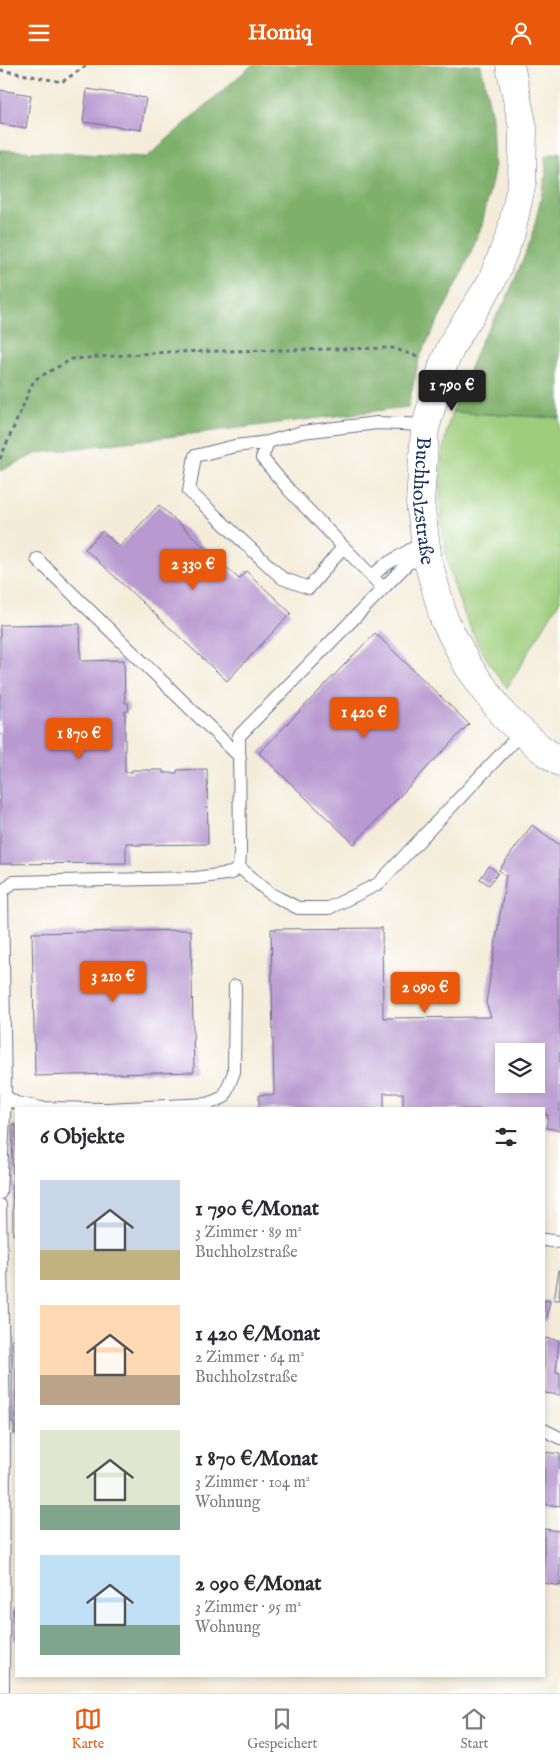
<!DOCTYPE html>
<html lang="de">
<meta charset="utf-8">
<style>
:root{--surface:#fff;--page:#f7f7f7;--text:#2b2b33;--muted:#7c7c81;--line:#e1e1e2;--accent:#ea580c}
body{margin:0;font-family:"IM FELL English",serif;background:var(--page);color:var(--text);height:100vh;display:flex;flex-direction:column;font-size:19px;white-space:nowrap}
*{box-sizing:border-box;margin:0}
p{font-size:16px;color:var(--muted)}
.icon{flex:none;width:28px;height:28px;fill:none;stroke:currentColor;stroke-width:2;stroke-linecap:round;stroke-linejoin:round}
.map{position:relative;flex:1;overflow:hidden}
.details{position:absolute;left:15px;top:1042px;width:530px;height:570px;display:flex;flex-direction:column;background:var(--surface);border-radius:0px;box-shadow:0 2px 8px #0003}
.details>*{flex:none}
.controls{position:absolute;left:495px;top:978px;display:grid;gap:10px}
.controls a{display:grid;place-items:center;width:50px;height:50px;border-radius:0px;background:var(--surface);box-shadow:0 2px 8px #0003;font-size:25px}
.price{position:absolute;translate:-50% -42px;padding:0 11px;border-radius:5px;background:var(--accent);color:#fff;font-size:16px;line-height:32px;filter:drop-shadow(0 1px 2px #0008)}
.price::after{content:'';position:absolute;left:50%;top:30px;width:15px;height:11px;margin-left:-8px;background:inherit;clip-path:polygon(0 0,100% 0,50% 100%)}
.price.active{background:#222;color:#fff}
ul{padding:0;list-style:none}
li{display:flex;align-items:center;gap:15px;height:125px;padding:0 25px}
li span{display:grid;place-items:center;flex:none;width:140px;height:100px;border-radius:0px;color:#555}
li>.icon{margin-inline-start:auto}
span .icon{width:60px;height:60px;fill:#fffc;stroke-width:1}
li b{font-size:21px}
h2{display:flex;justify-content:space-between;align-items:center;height:60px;padding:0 25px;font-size:21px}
header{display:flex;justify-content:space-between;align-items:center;height:65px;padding:0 25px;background:var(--accent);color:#fff;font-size:22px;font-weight:700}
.dock{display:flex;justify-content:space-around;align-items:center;height:70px;border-top:1px solid var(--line);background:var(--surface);font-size:14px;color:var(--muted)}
.dock a{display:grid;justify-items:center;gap:2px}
.dock .active{color:var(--accent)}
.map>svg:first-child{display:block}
.green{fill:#9ecd7b;stroke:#5c7e6c}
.forest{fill:#7eb06b;stroke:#4c7064}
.building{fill:#b899d0;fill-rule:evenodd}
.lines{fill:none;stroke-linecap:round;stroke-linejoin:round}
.service-casing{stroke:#677189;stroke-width:14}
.tertiary-casing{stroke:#677189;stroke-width:29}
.path{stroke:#677189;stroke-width:3;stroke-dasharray:4 4;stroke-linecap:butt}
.service{stroke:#fff;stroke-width:12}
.tertiary{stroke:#fff;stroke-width:28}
.labels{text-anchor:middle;stroke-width:4;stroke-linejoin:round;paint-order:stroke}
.street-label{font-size:20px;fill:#1b2f5e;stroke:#fff}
</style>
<header><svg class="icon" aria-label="menu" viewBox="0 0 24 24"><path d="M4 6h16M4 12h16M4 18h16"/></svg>Homiq<svg class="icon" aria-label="person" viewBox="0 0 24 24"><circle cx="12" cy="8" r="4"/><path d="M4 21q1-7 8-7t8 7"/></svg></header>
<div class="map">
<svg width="560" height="1628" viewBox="0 0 560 1628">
<rect width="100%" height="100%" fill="#fff"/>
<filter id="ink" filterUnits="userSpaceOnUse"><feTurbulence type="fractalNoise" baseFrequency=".02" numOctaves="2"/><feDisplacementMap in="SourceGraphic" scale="10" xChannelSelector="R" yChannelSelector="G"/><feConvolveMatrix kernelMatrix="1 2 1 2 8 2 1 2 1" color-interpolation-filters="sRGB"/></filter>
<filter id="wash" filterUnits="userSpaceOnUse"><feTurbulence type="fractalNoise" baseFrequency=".0096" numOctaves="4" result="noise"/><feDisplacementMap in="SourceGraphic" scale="20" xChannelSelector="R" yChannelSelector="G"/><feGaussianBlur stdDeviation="1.12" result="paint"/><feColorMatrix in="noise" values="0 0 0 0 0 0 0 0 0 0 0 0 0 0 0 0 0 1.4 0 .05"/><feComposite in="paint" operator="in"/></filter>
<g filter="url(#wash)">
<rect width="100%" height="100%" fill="#f4ecd9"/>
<path class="green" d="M452,347L560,353V535L507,623C448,550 423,436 452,347Z"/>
<path class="forest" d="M252,0H481L492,52L494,106L482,160L461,211L426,279L419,294L408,342L38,388L0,406V85L147,92Z
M560,87V353L452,347L481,276L506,235L531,175L546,111L545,91Z"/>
<g id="blocks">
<path class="building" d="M87,24L146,33L141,65L83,57Z
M0,25L31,30L26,63L0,59Z
M159,440L239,514L246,506L291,548L227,616L85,484L102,466L119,482Z
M80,559L81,596L124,595L125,638H128L129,646H125V707H132V705H163V708H177V705L207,704L208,779L133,780V778H126V798L0,799V560Z
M375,568L469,659L354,779L259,688Z
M532,760L560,780V1065L546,1063L548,1050L544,1049V1044H403V1028H384V1044H259V1030H274L271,864L382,863L383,953L491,952L486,938L506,811L499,805ZM504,986H536V1019H504Z
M489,801L498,808L489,820L480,814Z
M191,865L194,1007L35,1011L32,868Z
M12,1060H16V1170H13Z
M559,1205H560V1235H554Z
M544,1235L550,1236L546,1256L544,1255Z
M16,1273V1369H14V1358H12V1274Z
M544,1273L559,1275L556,1307L560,1308V1330L544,1328Z
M544,1387L560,1389V1441L544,1439Z
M544,1464L560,1466V1521L544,1518Z
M13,1544H16V1576H14Z"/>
</g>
</g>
<g filter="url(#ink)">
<use href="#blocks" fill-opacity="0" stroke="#677189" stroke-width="1"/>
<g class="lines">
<defs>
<path id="service" d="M268,377L235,381L195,391L189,426L282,513L309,523L343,482
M37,494L240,692
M372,511L385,500L425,476
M383,523L289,425L262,393L268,377L302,367L377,358L426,360
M239,802L271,829L298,843H329L378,819L522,667
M235,921L234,1007L224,1032L208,1039L107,1044L41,1043L16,1038L5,1031L2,827L13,817L196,813L232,808L239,802L240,789L239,671L409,497L428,496
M0,1128L5,1031
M0,1140L4,1364L3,1628
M544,1175L560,1177
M544,1365L560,1373"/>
<g id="tertiary">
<path id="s1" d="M510,0L523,63L522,117L511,168L492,216L454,276L443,300L425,364L420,437L428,496L444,554L468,601L504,651L540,683L560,697"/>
</g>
</defs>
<use href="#service" class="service-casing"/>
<use href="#tertiary" class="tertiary-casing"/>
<path class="path" d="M0,5L62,17L87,0
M0,394L34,315L72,294L168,287L392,283L420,292"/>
<use href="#service" class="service"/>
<use href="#tertiary" class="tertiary"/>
</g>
</g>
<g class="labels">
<g class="street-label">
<text dy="7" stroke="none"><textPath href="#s1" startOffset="458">Buchholzstraße</textPath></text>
</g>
</g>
</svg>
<div class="controls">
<a><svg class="icon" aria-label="layers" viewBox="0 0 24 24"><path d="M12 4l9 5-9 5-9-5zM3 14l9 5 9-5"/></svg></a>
</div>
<b class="price active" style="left:452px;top:347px">1 790 €</b>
<b class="price" style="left:193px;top:526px">2 330 €</b>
<b class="price" style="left:364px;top:674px">1 420 €</b>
<b class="price" style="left:79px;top:695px">1 870 €</b>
<b class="price" style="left:113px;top:938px">3 210 €</b>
<b class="price" style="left:425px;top:949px">2 090 €</b>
<section class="details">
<h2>6 Objekte<svg class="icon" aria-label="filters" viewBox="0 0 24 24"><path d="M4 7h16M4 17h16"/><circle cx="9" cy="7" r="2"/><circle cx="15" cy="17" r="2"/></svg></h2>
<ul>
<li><span style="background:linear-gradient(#c9d6e8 70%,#c2b280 0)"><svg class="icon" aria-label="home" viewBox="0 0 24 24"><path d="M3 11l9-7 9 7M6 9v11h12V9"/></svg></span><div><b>1 790 €/Monat</b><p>3 Zimmer · 89 m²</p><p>Buchholzstraße</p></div></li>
<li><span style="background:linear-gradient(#ffd9b3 70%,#b9a48a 0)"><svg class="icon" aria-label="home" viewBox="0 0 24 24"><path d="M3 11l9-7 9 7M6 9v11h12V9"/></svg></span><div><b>1 420 €/Monat</b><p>2 Zimmer · 64 m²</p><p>Buchholzstraße</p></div></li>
<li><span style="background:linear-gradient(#dfe7d0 75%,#7fa58c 0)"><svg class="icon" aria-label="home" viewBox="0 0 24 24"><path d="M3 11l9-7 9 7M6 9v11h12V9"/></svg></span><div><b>1 870 €/Monat</b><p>3 Zimmer · 104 m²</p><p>Wohnung</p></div></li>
<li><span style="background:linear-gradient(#bfe0f5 70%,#7fa58c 0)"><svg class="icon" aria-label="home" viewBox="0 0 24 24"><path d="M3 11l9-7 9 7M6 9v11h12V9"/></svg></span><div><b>2 090 €/Monat</b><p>3 Zimmer · 95 m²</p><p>Wohnung</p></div></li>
</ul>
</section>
</div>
<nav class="dock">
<a class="active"><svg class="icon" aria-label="map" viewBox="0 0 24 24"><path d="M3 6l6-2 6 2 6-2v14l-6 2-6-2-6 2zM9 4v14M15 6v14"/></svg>Karte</a>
<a><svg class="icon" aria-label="saved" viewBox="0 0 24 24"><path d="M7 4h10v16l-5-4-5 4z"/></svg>Gespeichert</a>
<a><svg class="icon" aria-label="home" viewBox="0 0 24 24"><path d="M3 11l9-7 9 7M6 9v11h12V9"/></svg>Start</a>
</nav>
